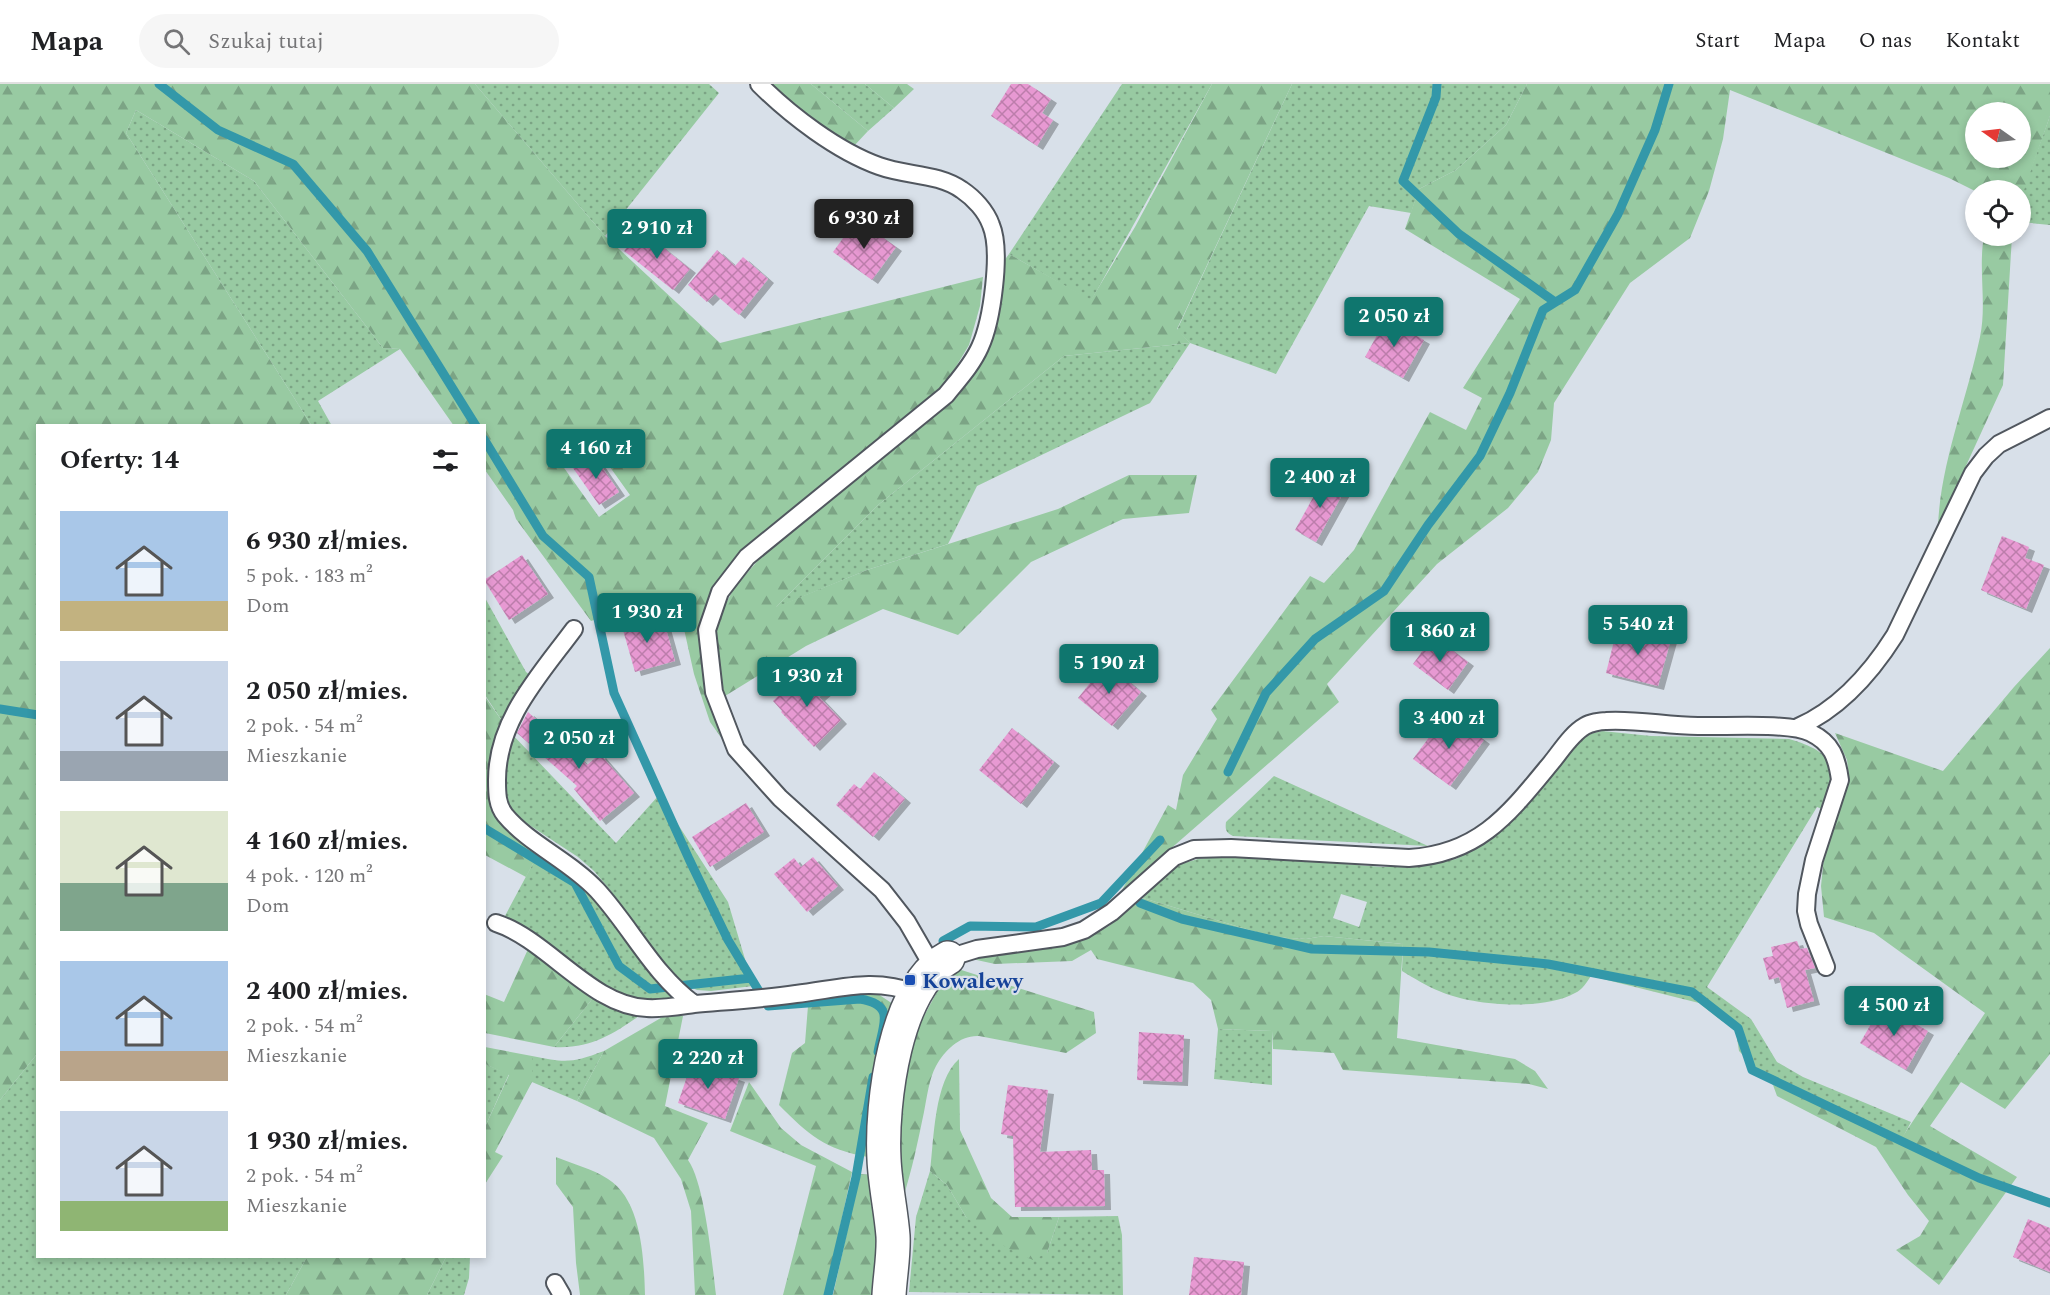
<!DOCTYPE html>
<html lang="pl">
<meta charset="utf-8">
<style>
:root{--surface:#fff;--page:#f6f6f6;--text:#202124;--muted:#757577;--line:#e0e0e0;--accent:#0f766e}
body{margin:0;font-family:Spectral,serif;background:var(--page);color:var(--text);height:100vh;display:flex;flex-direction:column;font-size:22px;white-space:nowrap}
*{box-sizing:border-box;margin:0}
p{font-size:20px;color:var(--muted)}
.icon{flex:none;width:33px;height:33px;fill:none;stroke:currentColor;stroke-width:2;stroke-linecap:round;stroke-linejoin:round}
.map{position:relative;flex:1;overflow:hidden}
.details{position:absolute;left:36px;top:340px;width:450px;height:834px;display:flex;flex-direction:column;background:var(--surface);border-radius:0px;box-shadow:0 3px 9px #0003}
.details>*{flex:none}
.needle{width:39px;rotate:284deg}
.buttons{position:absolute;left:1965px;top:18px;display:grid;gap:12px}
.buttons a{display:grid;place-items:center;width:66px;height:66px;border-radius:50%;background:var(--surface);box-shadow:0 3px 9px #0003;font-size:30px}
.price{position:absolute;translate:-50% -51px;padding:0 14px;border-radius:6px;background:var(--accent);color:#fff;font-size:20px;line-height:39px;filter:drop-shadow(0 2px 3px #0008)}
.price::after{content:'';position:absolute;left:50%;top:36px;width:18px;height:14px;margin-left:-9px;background:inherit;clip-path:polygon(0 0,100% 0,50% 100%)}
.price.active{background:#222;color:#fff}
ul{padding:0;list-style:none}
li{display:flex;align-items:center;gap:18px;height:150px;padding:0 24px}
li span{display:grid;place-items:center;flex:none;width:168px;height:120px;border-radius:0px;color:#555}
li>.icon{margin-inline-start:auto}
span .icon{width:72px;height:72px;fill:#fffc;stroke-width:1}
li b{font-size:26px}
h2{display:flex;justify-content:space-between;align-items:center;height:72px;padding:0 24px;font-size:26px}
header{display:flex;align-items:center;gap:36px;box-sizing:border-box;height:84px;padding:0 30px;background:var(--surface);border-bottom:2px solid var(--line)}
header strong{font-size:28px}
nav{display:flex;gap:33px;margin-inline-start:auto;font-size:21px}
.search{width:420px;height:54px;background:var(--page);display:flex;align-items:center;gap:15px;box-sizing:border-box;padding:0 21px;border-radius:33px;color:var(--muted);font-size:22px}
.map>svg:first-child{display:block}
.grass{fill:url(#grass-dots);fill-rule:evenodd}
.forest{fill:url(#forest-firs);fill-rule:evenodd}
.lines{fill:none;stroke-linecap:round;stroke-linejoin:round}
.stream{stroke:#3398a9;stroke-width:9}
.building{fill:url(#building-cross-hatch);filter:url(#shadow)}
.service-casing{stroke:#51575f;stroke-width:20}
.minor-casing{stroke:#51575f;stroke-width:36}
.service{stroke:#fff;stroke-width:16}
.minor{stroke:#fff;stroke-width:33}
.transit-dot{fill:#1a4fb4;stroke:#d8e0e9;stroke-width:2}
.labels{text-anchor:middle;stroke-width:4.5;stroke-linejoin:round;paint-order:stroke}
.transit-label{font-size:22px;font-weight:bold;fill:#164399;stroke:#d8e0e9;text-anchor:start}
</style>
<header>
<strong>Mapa</strong>
<div class="search"><svg class="icon" aria-label="search" viewBox="0 0 24 24"><circle cx="10" cy="10" r="6"/><path d="M15 15l6 6"/></svg>Szukaj tutaj</div>
<nav><a>Start</a><a>Mapa</a><a>O nas</a><a>Kontakt</a></nav>
</header>
<div class="map">
<svg width="2050" height="1211" viewBox="0 0 2050 1211">
<defs>
<pattern id="grass-dots" width="8" height="8" patternUnits="userSpaceOnUse" patternTransform="scale(1.5)"><rect width="8" height="8" fill="#98caa2"/><path d="M2 2h.1M6 6h.1" fill="none" stroke="#7ca485" stroke-width="1.8" stroke-linecap="round"/></pattern>
<pattern id="forest-firs" width="22" height="20" patternUnits="userSpaceOnUse" patternTransform="scale(1.5)"><rect width="22" height="20" fill="#98caa2"/><path d="M5 1l3.5 6h-7zM16 11l3.5 6h-7z" fill="#7ca485"/></pattern>
<pattern id="building-cross-hatch" width="8" height="8" patternUnits="userSpaceOnUse" patternTransform="scale(1.5)"><rect width="8" height="8" fill="#e799d2"/><path d="M0 0l8 8M0 8l8-8" fill="none" stroke="#bc7dab"/></pattern>
<filter id="shadow"><feDropShadow dx="6" dy="4" stdDeviation="0" flood-color="#0004"/></filter>
</defs>
<rect width="100%" height="100%" fill="#d8e0e9"/>
<path class="grass" d="M475,0H709L719,9L605,152Z
M811,0H865L894,24L868,47Z
M1122,0H1212L1091,217L1009,170Z
M1292,0H1527L1506,41L1456,86L1419,105L1411,129L1369,122L1276,290L1190,259L1150,319L977,402L948,460L867,486L775,524L878,421L1064,272L1190,259L1177,246Z
M136,26L254,97L383,264L400,265L318,317L332,342H312L126,49Z
M2050,32V141L2021,138L2020,115Z
M484,512L526,588L530,591L502,637L485,611Z
M509,647L616,759L659,711L728,818L753,902L711,907L697,906L686,901L662,878L623,827L611,807L594,787L578,773L514,731L503,716Z
M1602,647L1651,652L1789,655C1834,668 1838,682 1822,725L1817,723L1707,903L1751,935L1777,978L1803,993L1911,1038L1903,1053L1773,1001L1739,967L1735,941L1722,937L1699,919L1591,892C1587,898 1582,906 1575,909C1543,927 1472,922 1439,907C1426,902 1414,894 1402,887L1403,860L1324,852L1306,855L1273,853L1143,814L1171,783L1198,775L1234,771L1382,783H1417L1456,775L1474,765L1504,740L1580,657L1589,650ZM1341,810L1367,818L1359,843L1333,834Z
M1274,692L1428,762L1233,752C1226,749 1225,746 1226,738Z
M538,770L578,795L597,815L632,866L661,899L679,916C655,918 634,916 612,906L505,832Z
M593,914L616,922L645,928C614,949 593,965 554,963Z
M1218,945L1272,947V1001L1214,995Z
M604,967L577,1017L532,998V972C566,979 572,979 604,967Z
M37,970L38,1173H307L286,1211H0V1016Z
M485,980L509,990L485,1043Z
M930,1087L947,1101L966,1133L1047,1169L1059,1133L1118,1132L1122,1151L1123,1211L909,1208L916,1133Z
M446,1173H470L469,1194L464,1211H427Z"/>
<path class="forest" d="M0,0H475L605,152L720,259L983,193L980,222L969,261L948,296L919,324L742,469L704,534L730,666L710,638L694,590L676,509L591,537L516,435L513,426L485,386L484,342H454L400,265L383,264L254,97L136,26L126,49L312,342H38L37,970L0,1016ZM592,358L630,411L599,433L562,381Z
M768,0H811L868,47L853,63L802,28Z
M865,0H907L914,5L894,24Z
M1212,0H1292L1177,245L1190,259L1064,272L878,421L776,523L867,486L1058,425L1129,391H1197L1189,429L1123,435L1031,478L958,551L883,525L806,562L725,612L716,572V539L734,504L761,473L939,327L979,282L995,241L1001,181L1009,170L1091,216L1135,143Z
M1527,0H2050V32L2021,115L2020,106L1975,107L1949,94L1730,6L1723,55L1709,107L1690,154L1630,199L1554,319L1551,356L1538,388L1508,424L1437,480L1327,600L1339,618L1121,808L1168,721L1176,726L1183,691L1217,635L1211,626L1310,492L1324,499L1354,466L1430,328L1466,346L1482,314L1463,304L1520,215L1405,145L1419,105L1456,86L1506,41ZM1976,28H2020V74H1976Z
M1984,152H2012L2003,301L1938,443C1940,380 1967,315 1980,253C1987,220 1978,185 1984,152Z
M2050,564V970L2005,1025L1961,998L1930,1042L2017,1093L1939,1201L1896,1166L1920,1152L1929,1137L1908,1111L1876,1063L1777,1012L1773,1001L1903,1052L1985,929L1874,849L1824,833L1821,802L1824,773L1849,693L1847,676L1835,649L1943,687L2014,603Z
M484,611L502,637C495,662 483,700 491,726L538,770L526,793L485,771Z
M1143,814L1273,853L1306,855L1324,852L1403,860L1397,954L1515,975L1535,987L1548,1005L1529,1000L1343,986L1334,969L1273,965L1272,947L1218,945L1211,916L1193,899L1097,875L1091,866L1072,877L995,880L972,875L1079,857L1109,842Z
M529,863L593,914L554,963L485,949L484,910L504,918Z
M955,884L1094,928L1096,949L1066,969L979,952C960,951 945,966 936,982C929,995 927,1013 924,1028C918,1057 912,1086 903,1114L895,1032L916,947L938,906Z
M860,908H875L893,920L868,1073C824,1065 809,1051 779,1021L792,969L805,959L808,922L818,915Z
M666,931L683,932L665,1022L708,1039L688,1076C705,1100 712,1179 716,1211H695L691,1127L681,1095L654,1054L577,1017L604,967Z
M485,963L532,972V998L495,1068L503,1072L485,1100V1043L509,991L485,980Z
M959,975L960,1046L991,1114L1012,1133H1059L1047,1169L1033,1176L1007,1164L966,1133L947,1101L930,1087C934,1055 934,997 959,975Z
M749,998L781,1044L801,1061L852,1088L825,1211H783L816,1082L730,1047Z
M556,1073C573,1080 593,1085 608,1095C642,1116 644,1176 645,1211H580L576,1179L573,1123L556,1100Z
M860,1090L876,1091L878,1211H833Z
M307,1173H446L427,1211H286Z"/>
<g class="lines">
<path class="stream" d="M159,0L218,46L293,80L367,167L476,342
M1437,0L1436,13L1403,97L1459,150L1555,218
M484,355L543,452L589,493L614,609L689,775L728,856L768,922L860,915C896,921 883,940 878,968
M0,625L38,631
M1228,688L1266,609L1315,555L1384,507L1428,441L1480,372L1510,309L1543,226L1575,206L1618,130L1655,46L1669,0
M484,744L575,799L619,882L650,905L751,894
M1140,819L1182,835L1312,865L1429,868L1548,880L1692,908L1738,944L1752,986L1979,1094L2050,1119
M943,857L970,842L1036,843L1101,819L1160,756
M828,1211L856,1093L873,993"/>
</g>
<path class="building" d="M1011,0H1028L1051,15L1042,29L1053,36L1037,62L991,32Z
M857,135L896,163L872,196L833,168Z
M641,146L690,185L673,206L624,167Z
M717,166L735,182L743,173L768,195L739,231L715,210L707,218L688,201Z
M1386,235L1424,256L1403,294L1365,273Z
M593,370L619,408L599,421L573,384Z
M1325,392L1346,404L1316,458L1295,446Z
M2002,452L2029,463L2025,474L2044,481L2026,525L1981,506Z
M522,471L548,510L509,536L484,496Z
M644,533L647,543L664,538L675,577L635,588L621,539Z
M1618,541L1671,555L1658,602L1606,589Z
M1433,552L1468,578L1448,606L1413,580Z
M1106,579L1141,608L1112,642L1078,614Z
M807,584L827,606L819,613L841,636L814,663L781,628L782,627L773,617Z
M528,628L587,681L600,670L634,709L600,737L574,705L577,702L517,649Z
M1447,629L1484,656L1450,702L1413,675Z
M1012,644L1054,678L1021,720L979,686Z
M874,688L905,715L873,753L836,721L854,700L860,705Z
M746,719L764,748L710,783L692,753Z
M813,773L838,802L807,828L774,790L794,774L801,783Z
M1797,857L1800,865L1807,864L1815,884L1805,886L1814,917L1787,924L1779,893L1769,896L1763,874L1773,872L1771,863Z
M1882,921L1928,947L1906,986L1860,959Z
M1139,948L1184,951L1182,998L1137,996Z
M692,978L739,994L725,1035L678,1019Z
M1008,1001L1048,1006L1040,1068L1091,1066L1092,1086H1104L1105,1122L1015,1123L1013,1052L1001,1050Z
M2028,1135L2050,1144V1188L2013,1173Z
M1194,1173L1244,1178L1241,1211H1189Z"/>
<g class="lines">
<defs>
<path id="service" d="M759,0C790,31 837,67 879,82C906,92 938,89 962,106C974,114 986,127 991,141C1002,167 992,237 980,263C972,281 958,296 946,311L747,473L720,508L707,546L714,608L736,665L780,714L882,806L907,838L933,883
M574,545C540,591 497,636 497,696C497,709 497,721 505,731C529,760 570,777 597,806C631,843 653,890 694,920C728,917 762,915 796,910C839,905 873,893 915,909
M1798,643C1839,625 1871,589 1895,551L1973,389L1986,372L1999,360L2050,334
M496,839C548,856 591,922 647,924C662,925 679,922 694,920
M948,874L977,865L1063,853L1084,846L1112,828L1174,773L1194,765L1231,764L1409,774C1479,770 1509,730 1551,679C1561,667 1571,650 1585,642C1590,639 1600,637 1606,637C1637,635 1667,642 1698,642C1724,643 1790,638 1811,649C1832,659 1837,674 1840,696L1814,776L1807,810L1806,827L1809,840L1826,883
M555,1199L562,1211"/>
<path id="minor" d="M889,1211C890,1192 894,1171 893,1152C891,1126 885,1100 884,1075C881,1020 895,902 948,874"/>
</defs>
<use href="#service" class="service-casing"/>
<use href="#minor" class="minor-casing"/>
<use href="#service" class="service"/>
<use href="#minor" class="minor"/>
</g>
<rect class="transit-dot" x="904" y="890" width="12" height="12" rx="3"/>
<g class="labels">
<g class="transit-label">
<text x="922" y="904">Kowalewy</text>
</g>
</g>
</svg>
<div class="buttons">
<a><svg class="needle" viewBox="-14 -14 28 28"><path d="M0-13l5 13h-10z" fill="#e53935"/><path d="M0 13l5-13h-10z" fill="#757577"/></svg></a>
<a><svg class="icon" aria-label="locate" viewBox="0 0 24 24"><circle cx="12" cy="12" r="6"/><path d="M12 2v4M12 18v4M2 12h4M18 12h4"/></svg></a>
</div>
<b class="price active" style="left:864px;top:166px">6 930 zł</b>
<b class="price" style="left:657px;top:176px">2 910 zł</b>
<b class="price" style="left:1394px;top:264px">2 050 zł</b>
<b class="price" style="left:596px;top:396px">4 160 zł</b>
<b class="price" style="left:1320px;top:425px">2 400 zł</b>
<b class="price" style="left:647px;top:560px">1 930 zł</b>
<b class="price" style="left:1638px;top:572px">5 540 zł</b>
<b class="price" style="left:1440px;top:579px">1 860 zł</b>
<b class="price" style="left:1109px;top:611px">5 190 zł</b>
<b class="price" style="left:807px;top:624px">1 930 zł</b>
<b class="price" style="left:1449px;top:666px">3 400 zł</b>
<b class="price" style="left:579px;top:686px">2 050 zł</b>
<b class="price" style="left:1894px;top:953px">4 500 zł</b>
<b class="price" style="left:708px;top:1006px">2 220 zł</b>
<section class="details">
<h2>Oferty: 14<svg class="icon" aria-label="filters" viewBox="0 0 24 24"><path d="M4 7h16M4 17h16"/><circle cx="9" cy="7" r="2"/><circle cx="15" cy="17" r="2"/></svg></h2>
<ul>
<li><span style="background:linear-gradient(#a9c7e8 75%,#c2b280 0)"><svg class="icon" aria-label="home" viewBox="0 0 24 24"><path d="M3 11l9-7 9 7M6 9v11h12V9"/></svg></span><div><b>6 930 zł/mies.</b><p>5 pok. · 183 m²</p><p>Dom</p></div></li>
<li><span style="background:linear-gradient(#c9d6e8 75%,#9aa5b1 0)"><svg class="icon" aria-label="home" viewBox="0 0 24 24"><path d="M3 11l9-7 9 7M6 9v11h12V9"/></svg></span><div><b>2 050 zł/mies.</b><p>2 pok. · 54 m²</p><p>Mieszkanie</p></div></li>
<li><span style="background:linear-gradient(#dfe7d0 60%,#7fa58c 0)"><svg class="icon" aria-label="home" viewBox="0 0 24 24"><path d="M3 11l9-7 9 7M6 9v11h12V9"/></svg></span><div><b>4 160 zł/mies.</b><p>4 pok. · 120 m²</p><p>Dom</p></div></li>
<li><span style="background:linear-gradient(#a9c7e8 75%,#b9a48a 0)"><svg class="icon" aria-label="home" viewBox="0 0 24 24"><path d="M3 11l9-7 9 7M6 9v11h12V9"/></svg></span><div><b>2 400 zł/mies.</b><p>2 pok. · 54 m²</p><p>Mieszkanie</p></div></li>
<li><span style="background:linear-gradient(#c9d6e8 75%,#8fb573 0)"><svg class="icon" aria-label="home" viewBox="0 0 24 24"><path d="M3 11l9-7 9 7M6 9v11h12V9"/></svg></span><div><b>1 930 zł/mies.</b><p>2 pok. · 54 m²</p><p>Mieszkanie</p></div></li>
</ul>
</section>
</div>
